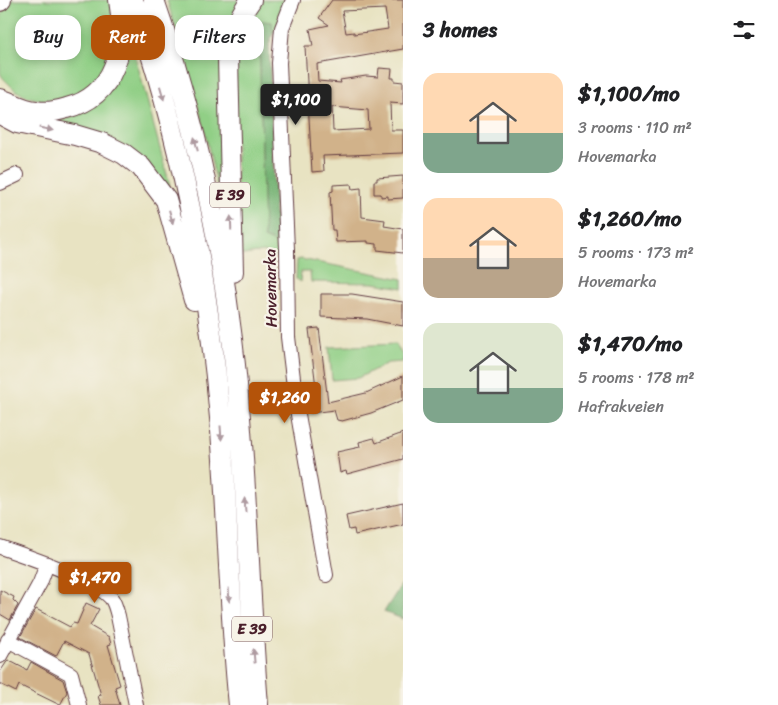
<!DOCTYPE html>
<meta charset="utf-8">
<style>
:root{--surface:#fff;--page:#f6f6f6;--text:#202124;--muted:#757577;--accent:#b45309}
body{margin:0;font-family:Sriracha,sans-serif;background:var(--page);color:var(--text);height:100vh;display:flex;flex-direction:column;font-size:19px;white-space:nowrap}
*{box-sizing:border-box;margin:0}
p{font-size:16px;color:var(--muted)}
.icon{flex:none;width:28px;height:28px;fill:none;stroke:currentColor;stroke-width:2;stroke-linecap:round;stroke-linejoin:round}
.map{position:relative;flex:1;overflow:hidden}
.details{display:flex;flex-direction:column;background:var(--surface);width:375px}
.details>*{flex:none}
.hud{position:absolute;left:15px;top:15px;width:312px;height:45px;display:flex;gap:10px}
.price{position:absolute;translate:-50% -42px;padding:0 11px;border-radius:5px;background:var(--accent);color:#fff;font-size:16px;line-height:32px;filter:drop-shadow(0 1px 2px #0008)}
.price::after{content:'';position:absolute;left:50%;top:30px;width:15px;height:11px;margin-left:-8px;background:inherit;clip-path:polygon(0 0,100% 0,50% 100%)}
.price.active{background:#222;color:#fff}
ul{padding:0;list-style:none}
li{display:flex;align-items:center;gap:15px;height:125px;padding:0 20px}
li span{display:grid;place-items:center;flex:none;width:140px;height:100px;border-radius:15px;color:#555}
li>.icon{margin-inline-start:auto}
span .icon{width:60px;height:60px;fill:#fffc;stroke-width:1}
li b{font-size:21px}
h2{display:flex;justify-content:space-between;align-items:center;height:60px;padding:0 20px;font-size:21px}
.pill{padding:0 18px;border-radius:15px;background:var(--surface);box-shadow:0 2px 8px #0003;font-size:18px;line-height:45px}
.pill.active{background:var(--accent);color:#fff}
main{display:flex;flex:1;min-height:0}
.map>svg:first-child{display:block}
.green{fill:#91cf86;stroke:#6e7758}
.forest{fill:#74b273;stroke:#5f684f}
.building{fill:#d1b28a;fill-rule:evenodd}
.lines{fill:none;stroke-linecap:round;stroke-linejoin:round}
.minor-casing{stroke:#623c42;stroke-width:16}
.highway-casing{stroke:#623c42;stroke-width:22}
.minor{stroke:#fff;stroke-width:14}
.highway{stroke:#fff;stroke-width:20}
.oneway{fill:#ae9aa0}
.labels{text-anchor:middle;stroke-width:4.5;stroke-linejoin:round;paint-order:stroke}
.shield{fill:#f7f3e8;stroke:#7e5f64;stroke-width:1}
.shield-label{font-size:15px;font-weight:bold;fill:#4a1f2b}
.street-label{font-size:16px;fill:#4a1f2b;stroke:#f7f3e8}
</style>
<main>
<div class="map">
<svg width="403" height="705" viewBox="0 0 403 705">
<rect width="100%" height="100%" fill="#f7f3e8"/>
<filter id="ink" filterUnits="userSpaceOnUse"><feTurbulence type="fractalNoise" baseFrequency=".02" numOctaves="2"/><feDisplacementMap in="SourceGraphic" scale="10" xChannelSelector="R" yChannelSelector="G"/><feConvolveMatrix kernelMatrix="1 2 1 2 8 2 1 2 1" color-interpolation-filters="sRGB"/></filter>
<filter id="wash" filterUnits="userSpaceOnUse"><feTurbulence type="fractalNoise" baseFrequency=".0096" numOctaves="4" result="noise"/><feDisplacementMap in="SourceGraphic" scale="20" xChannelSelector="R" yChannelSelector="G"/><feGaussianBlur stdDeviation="1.12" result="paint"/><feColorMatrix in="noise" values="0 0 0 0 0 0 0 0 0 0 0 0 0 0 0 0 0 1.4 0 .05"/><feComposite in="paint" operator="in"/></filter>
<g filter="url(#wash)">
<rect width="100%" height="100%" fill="#e8e3c2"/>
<path class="green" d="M10,0H111C111,17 115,37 112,53C105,95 38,117 9,84C6,81 1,77 0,72C0,63 0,48 0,38C0,22 0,12 10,0Z
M167,0H243L222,210L204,127Z
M262,0H287L276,32L273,33L272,22H259L264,238L276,242V214L280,217L283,258H277L264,252L237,256L235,50L248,16Z
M126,44H132L170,186L163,187L47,121L66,119L90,108Z
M301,259L403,279V288L374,283L311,282L310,272H301L300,282L296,279L297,260Z
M396,344L403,357V362L388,363L358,378L332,380L329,347Z"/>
<path class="forest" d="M263,21L272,22L273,33L269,45L276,243L264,238L259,22Z
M403,582V619L384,612Z"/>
<g id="blocks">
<path class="building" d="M332,0H403V49L317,64L318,81L341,83L340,80L366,76L378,77L379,68L392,69L391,78H394V81L403,82V104L390,103L391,130H403V153L323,156L324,171L312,172L305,46H313L310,29L329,25L319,18ZM385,9L388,29L354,34V32L346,33L342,11ZM332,107L368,110L369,129L333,131Z
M403,176V198L388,199V196L381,197V194H374V181H377V178Z
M351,184L352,189L361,188L362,217L385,220L384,226L403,229V253L377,250V244L368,243V241L336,242L335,230H332L330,192L333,191V185Z
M321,294H352L403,302V326L367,319L321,317Z
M319,328L328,402L366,393L403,376V400L371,413L342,421L337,420L334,410L310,413L309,406L318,404L309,329Z
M403,433V459L347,474L346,471L340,473L337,452L360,447L359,442L374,438L376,443Z
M403,503V524L355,535L354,529L349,530L346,516Z
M0,590L14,597L13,600L18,605L10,620L0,614Z
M86,603L99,609L90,626L109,637L111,644L108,645L120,685L115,687L120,705H101L98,696L101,695L89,654L64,641L56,656L20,637L36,609L70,627L73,623L77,624Z
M8,660L27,670L31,662L63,680L67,692L60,705L19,685L16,692L0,684V672Z"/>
</g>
</g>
<g filter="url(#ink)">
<use href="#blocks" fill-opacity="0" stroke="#623c42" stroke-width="1"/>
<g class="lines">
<defs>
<path id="minor" d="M293,0L282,28L279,63L287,249L288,337L296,403L326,575
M0,183L17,175
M0,547C26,556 93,578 111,598C115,603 116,609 118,616L136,705
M8,640L71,674L79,705
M0,656L40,583L47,564"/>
<path id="highway" d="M133,0C180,132 208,279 220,418C228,514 229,609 239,705
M154,0C192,109 218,224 232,339C247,460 248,583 258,705
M0,1L1,0
M0,99C12,103 24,110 36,111C46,113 57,111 67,108C116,96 127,44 119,0
M0,114L17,123L75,135L102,143L124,154L141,167L166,200L194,300
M233,272L228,58C231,36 237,18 251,0"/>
</defs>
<use href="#minor" class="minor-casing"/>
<use href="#highway" class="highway-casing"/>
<use href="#minor" class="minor"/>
<use href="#highway" class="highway"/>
</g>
<defs><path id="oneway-solid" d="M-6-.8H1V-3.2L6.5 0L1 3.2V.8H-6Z" transform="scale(1.25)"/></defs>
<g class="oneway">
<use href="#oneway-solid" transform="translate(162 93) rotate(74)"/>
<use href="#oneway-solid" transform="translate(46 129) rotate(12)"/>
<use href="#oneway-solid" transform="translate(196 144) rotate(-104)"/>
<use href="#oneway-solid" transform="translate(171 217) rotate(75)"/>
<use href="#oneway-solid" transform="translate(231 223) rotate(-92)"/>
<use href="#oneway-solid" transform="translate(221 433) rotate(86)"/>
<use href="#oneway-solid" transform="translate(245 505) rotate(-94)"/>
<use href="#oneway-solid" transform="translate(229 595) rotate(87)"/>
<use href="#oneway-solid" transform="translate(254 656) rotate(-95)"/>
</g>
</g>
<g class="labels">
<g class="shield">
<rect x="210" y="182.5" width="40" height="25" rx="4"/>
<rect x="232" y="616.5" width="40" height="25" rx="4"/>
</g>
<g class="shield-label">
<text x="230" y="200">E 39</text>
<text x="252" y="634">E 39</text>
</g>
<g class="street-label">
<text transform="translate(270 288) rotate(-91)" y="6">Hovemarka</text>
</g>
</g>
</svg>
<b class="price active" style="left:296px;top:126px">$1,100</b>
<b class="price" style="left:285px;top:424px">$1,260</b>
<b class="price" style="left:95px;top:604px">$1,470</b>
<div class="hud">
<a class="pill">Buy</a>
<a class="pill active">Rent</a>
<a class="pill">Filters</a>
</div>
</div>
<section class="details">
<h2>3 homes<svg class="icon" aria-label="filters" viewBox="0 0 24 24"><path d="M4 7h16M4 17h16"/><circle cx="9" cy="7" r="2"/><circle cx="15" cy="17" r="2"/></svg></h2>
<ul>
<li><span style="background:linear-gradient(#ffd9b3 60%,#7fa58c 0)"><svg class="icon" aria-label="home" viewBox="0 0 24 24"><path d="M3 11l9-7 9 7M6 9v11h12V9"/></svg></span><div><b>$1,100/mo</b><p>3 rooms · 110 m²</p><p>Hovemarka</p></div></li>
<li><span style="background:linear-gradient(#ffd9b3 60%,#b9a48a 0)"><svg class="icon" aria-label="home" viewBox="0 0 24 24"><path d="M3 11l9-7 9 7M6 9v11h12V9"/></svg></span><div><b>$1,260/mo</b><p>5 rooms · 173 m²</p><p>Hovemarka</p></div></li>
<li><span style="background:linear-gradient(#dfe7d0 65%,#7fa58c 0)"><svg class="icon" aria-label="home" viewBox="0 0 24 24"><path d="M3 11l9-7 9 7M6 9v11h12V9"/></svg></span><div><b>$1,470/mo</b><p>5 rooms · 178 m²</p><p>Hafrakveien</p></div></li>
</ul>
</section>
</main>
